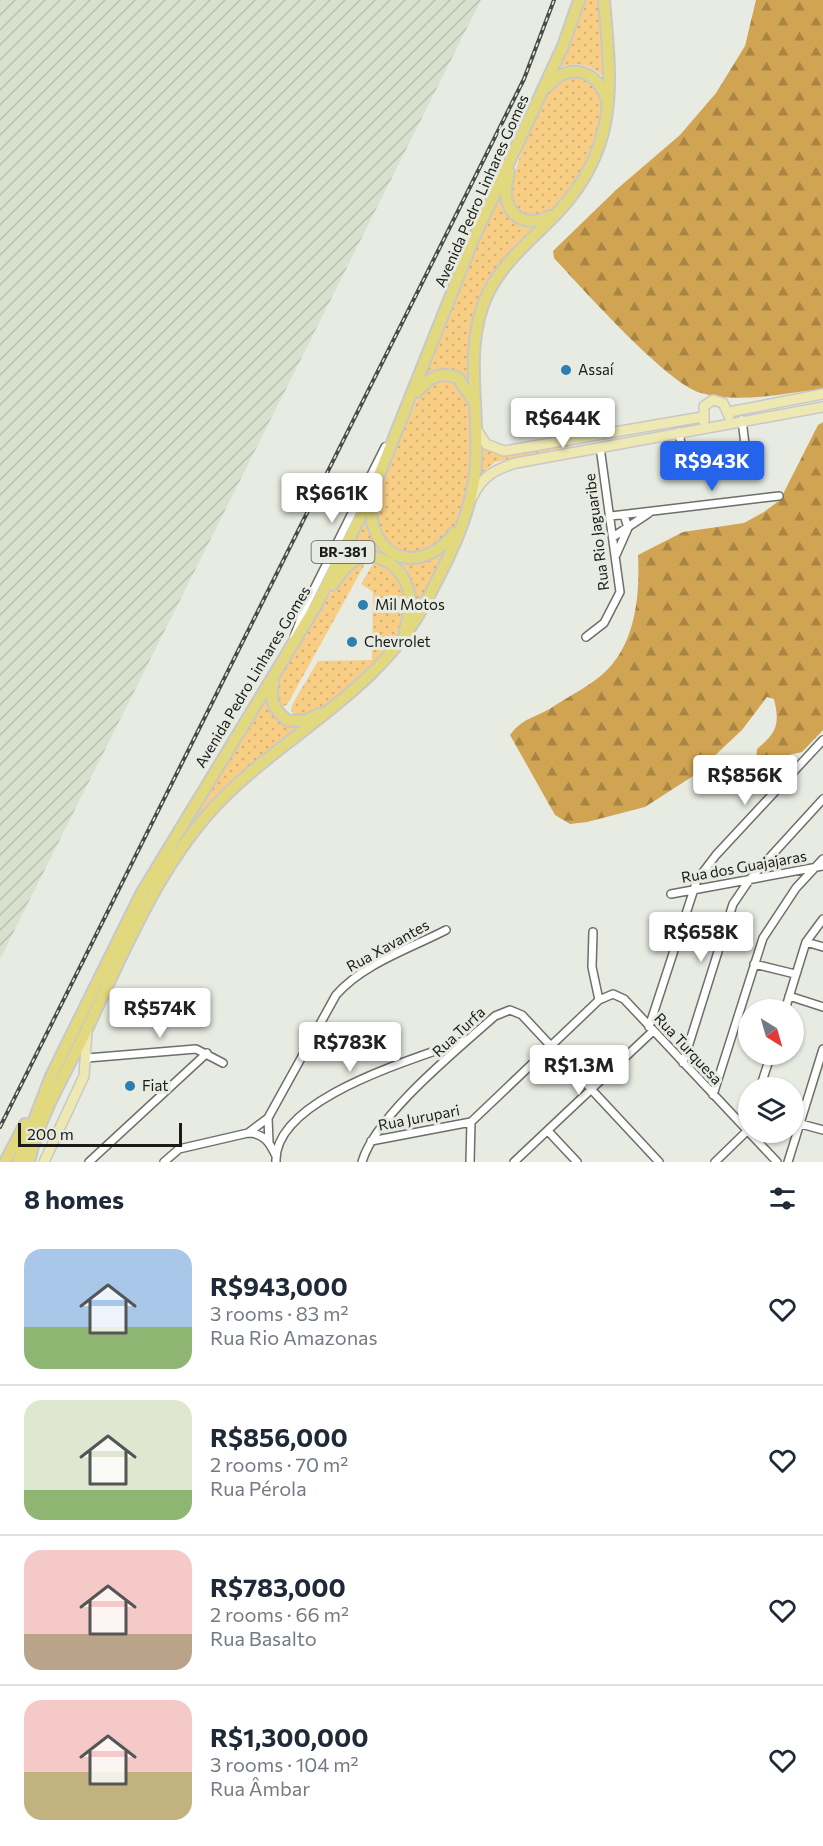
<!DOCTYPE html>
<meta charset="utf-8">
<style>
:root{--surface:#fff;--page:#f6f6f7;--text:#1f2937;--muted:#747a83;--line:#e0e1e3;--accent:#2563eb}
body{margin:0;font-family:Commissioner,sans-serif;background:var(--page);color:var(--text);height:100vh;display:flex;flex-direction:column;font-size:22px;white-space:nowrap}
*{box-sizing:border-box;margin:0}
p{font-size:20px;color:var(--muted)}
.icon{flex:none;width:33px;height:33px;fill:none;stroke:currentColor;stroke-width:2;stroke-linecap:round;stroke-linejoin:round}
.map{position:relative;height:1162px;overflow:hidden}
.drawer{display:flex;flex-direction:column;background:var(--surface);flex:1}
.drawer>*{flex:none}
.needle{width:39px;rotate:143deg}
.fabs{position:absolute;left:738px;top:999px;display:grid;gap:12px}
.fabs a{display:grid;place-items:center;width:66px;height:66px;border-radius:50%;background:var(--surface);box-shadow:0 2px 4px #0004;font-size:30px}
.scale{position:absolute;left:18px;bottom:15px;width:164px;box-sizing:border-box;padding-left:6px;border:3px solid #1a1b18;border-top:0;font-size:16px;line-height:21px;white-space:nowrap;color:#1a1b18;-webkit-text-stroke:4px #e7ebe1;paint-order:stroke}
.price{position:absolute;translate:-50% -51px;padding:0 14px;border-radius:6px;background:#fff;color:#222;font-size:20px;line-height:39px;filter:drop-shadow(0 2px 3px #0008)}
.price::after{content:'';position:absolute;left:50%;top:36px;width:18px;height:14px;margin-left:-9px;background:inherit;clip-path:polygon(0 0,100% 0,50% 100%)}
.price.active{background:var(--accent);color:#fff}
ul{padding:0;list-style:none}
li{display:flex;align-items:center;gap:18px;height:150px;padding:0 24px}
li+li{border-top:2px solid var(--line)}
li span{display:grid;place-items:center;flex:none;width:168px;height:120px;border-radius:18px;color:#555}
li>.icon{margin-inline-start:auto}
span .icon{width:72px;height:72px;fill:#fffc;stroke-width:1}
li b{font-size:26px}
h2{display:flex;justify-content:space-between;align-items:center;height:72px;padding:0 24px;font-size:26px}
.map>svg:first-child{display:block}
.industrial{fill:url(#industrial-furrows)}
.grass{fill:url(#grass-dots)}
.forest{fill:url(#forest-firs)}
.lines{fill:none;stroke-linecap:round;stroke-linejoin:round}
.minor-casing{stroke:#6c7067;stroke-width:10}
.major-casing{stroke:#c8c8c8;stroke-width:12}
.highway-casing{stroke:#c8c8c8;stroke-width:14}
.minor{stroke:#fff;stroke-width:7}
.major{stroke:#eee8b2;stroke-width:9}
.highway{stroke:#e2d97f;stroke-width:10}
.rail-casing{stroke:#494b47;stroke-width:4}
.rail{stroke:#e7ebe1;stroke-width:1.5;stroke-dasharray:4.5;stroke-linecap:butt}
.poi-dot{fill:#2d7fb0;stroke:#e7ebe1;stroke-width:2}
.labels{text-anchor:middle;stroke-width:6;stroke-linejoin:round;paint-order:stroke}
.shield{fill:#e7ebe1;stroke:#585954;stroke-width:1.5}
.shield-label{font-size:14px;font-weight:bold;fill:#1a1b18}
.street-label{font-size:15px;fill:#1a1b18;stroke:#e7ebe1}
.poi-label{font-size:15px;fill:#1a1b18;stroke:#e7ebe1;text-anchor:start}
</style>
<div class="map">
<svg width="823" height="1162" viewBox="0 0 823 1162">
<defs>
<pattern id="industrial-furrows" width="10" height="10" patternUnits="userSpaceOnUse" patternTransform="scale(1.5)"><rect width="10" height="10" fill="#d8e0ce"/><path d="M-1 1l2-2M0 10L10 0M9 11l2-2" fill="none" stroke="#b9c0b0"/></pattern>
<pattern id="grass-dots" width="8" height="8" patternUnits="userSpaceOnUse" patternTransform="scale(1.5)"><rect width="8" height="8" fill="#f8ce85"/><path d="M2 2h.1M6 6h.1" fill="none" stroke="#d4b072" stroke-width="1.8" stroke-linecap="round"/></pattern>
<pattern id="forest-firs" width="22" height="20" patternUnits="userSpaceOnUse" patternTransform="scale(1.5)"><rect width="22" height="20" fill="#d0a452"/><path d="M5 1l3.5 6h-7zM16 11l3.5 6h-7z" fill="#a88543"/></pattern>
</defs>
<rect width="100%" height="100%" fill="#e7ebe1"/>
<path class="industrial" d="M0,0H481L0,959Z"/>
<path class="grass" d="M582,0H600L606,80C591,63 578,61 557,68Z
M582,73L604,95L595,146L573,187L546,215L538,217L521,214C516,206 511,198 512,188C513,170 542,92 556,82C563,77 574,76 582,73Z
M499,186C503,212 508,223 536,228C484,275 468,315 469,384C454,366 439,368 421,382Z
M452,377C456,382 461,386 464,391C480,422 471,504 451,532C445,541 432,549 423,556L394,552L376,529L374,509L377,489L419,396L434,378Z
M477,439L486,449L571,440L572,446L495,462L476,478Z
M368,510L371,527L407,561L450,544L412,615C419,576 407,563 370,553L333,578Z
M378,560L390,565L407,588C406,598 406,610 403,620C394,655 331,711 296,718L291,710L293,703L318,661L372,660L373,592L361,584L373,564Z
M366,562L287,705L280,707L274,691L278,680L341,576L354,564Z
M269,690L274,713L308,722L264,756L167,863L165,860Z"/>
<path class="forest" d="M756,0H823V389C784,393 740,404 701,393C667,384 581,287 554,258L553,251L617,189L680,135L716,93L745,46Z
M823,422V730L802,752L771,759L756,760L757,749C777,732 780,725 774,699L767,697L742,730L693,776L645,807L587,822L570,824L555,815L510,735C524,717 533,719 551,708C569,696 594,684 608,669C636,640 640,593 638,555L683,532L744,523L764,512L780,500L818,425Z"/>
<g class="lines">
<defs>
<path id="minor" d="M742,420L747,461
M679,432L685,469
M611,516L779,496
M613,537L649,513
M616,555L628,528L624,515
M294,637L306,605L385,447
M586,637L604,623L620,592L600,447
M671,894L823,866
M593,932L592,967L599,1000
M806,942L823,947
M754,964L795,974
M789,996L823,1007
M785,1010L806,942L823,919
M649,1027L697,880L716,855L823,740
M87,1058L196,1049L223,1063
M683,1063L733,904L750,879L823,799
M760,1088L771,1054
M713,1095L763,938L796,888L823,859
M268,1118L269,1142
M801,1124L823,1130
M548,1131L577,1162
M248,1133C264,1133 270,1143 276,1156
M371,1141L471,1122
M89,1162L207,1053
M164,1162L179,1149L248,1133L268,1118L336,995C363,964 409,949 446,930
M276,1162C273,1098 416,1059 466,1040
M362,1162C375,1116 458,1049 495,1016L510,1010L522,1015L659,1162
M470,1162L471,1122L599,1000L613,994L624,999L777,1162
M514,1162L653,1031
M715,1162L747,1131L748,1125
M788,1162L823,1049"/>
<path id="major" d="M729,412L823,394
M704,421V406L713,400L723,403L729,416
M477,430L486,444L504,451L702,417
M473,496C482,476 496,469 516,463L823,407
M44,1162L84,1076L87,1030"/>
<path id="highway" d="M548,86C569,61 598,70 607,101
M509,172C507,181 504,192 507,201C513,222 533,225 549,216
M417,392C429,377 440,371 458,378L472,399
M371,498C371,509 370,520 375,531C391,570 433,563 454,533
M332,585C338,578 343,569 351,563C378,544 408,571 410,599C411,610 407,621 405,631
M273,683C269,700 274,710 288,721L307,720L319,714
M5,1162L25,1124
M18,1162L51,1076L141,894L317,604L371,495L473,240L563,46L579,0
M29,1162C39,1116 66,1073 86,1031C125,951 159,862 223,798C289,732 377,691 423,607C445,566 469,521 475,474C482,414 461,349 488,293C505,259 534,238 559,211C620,145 611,82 604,0"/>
</defs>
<use href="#minor" class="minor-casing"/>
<use href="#major" class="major-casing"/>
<use href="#highway" class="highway-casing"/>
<use href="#minor" class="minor"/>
<use href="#major" class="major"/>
<use href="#highway" class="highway"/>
<defs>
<path id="rail" d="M0,1127L524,79L554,0"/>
</defs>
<use href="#rail" class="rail-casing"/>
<use href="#rail" class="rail"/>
</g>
<g class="poi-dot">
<circle cx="566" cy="370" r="6"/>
<circle cx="363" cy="605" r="6"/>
<circle cx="352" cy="642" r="6"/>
<circle cx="130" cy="1086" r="6"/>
</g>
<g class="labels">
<rect class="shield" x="311.5" y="541" width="63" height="22" rx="4.5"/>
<g class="shield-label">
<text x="343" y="557">BR-381</text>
</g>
<g class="street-label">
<text transform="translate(482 191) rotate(-66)" y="5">Avenida Pedro Linhares Gomes</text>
<text transform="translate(597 532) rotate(-97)" y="5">Rua Rio Jaguaribe</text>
<text transform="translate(253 677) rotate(-59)" y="5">Avenida Pedro Linhares Gomes</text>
<text transform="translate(744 867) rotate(-10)" y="5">Rua dos Guajajaras</text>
<text transform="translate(388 946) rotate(-29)" y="5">Rua Xavantes</text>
<text transform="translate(459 1032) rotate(-43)" y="5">Rua Turfa</text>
<text transform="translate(688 1049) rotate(47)" y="5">Rua Turquesa</text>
<text transform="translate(419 1118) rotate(-11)" y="5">Rua Jurupari</text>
</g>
<g class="poi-label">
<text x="578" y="375">Assaí</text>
<text x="375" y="610">Mil Motos</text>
<text x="364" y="647">Chevrolet</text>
<text x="142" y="1091">Fiat</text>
</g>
</g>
</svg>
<div class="fabs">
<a><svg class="needle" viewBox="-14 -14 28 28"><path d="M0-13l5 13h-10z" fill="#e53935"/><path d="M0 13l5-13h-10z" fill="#747a83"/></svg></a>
<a><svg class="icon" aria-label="layers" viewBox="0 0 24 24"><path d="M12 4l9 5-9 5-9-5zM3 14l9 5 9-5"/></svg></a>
</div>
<div class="scale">200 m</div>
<b class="price" style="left:563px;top:449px">R$644K</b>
<b class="price active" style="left:712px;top:492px">R$943K</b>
<b class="price" style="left:332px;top:524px">R$661K</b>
<b class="price" style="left:745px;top:806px">R$856K</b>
<b class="price" style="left:701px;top:963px">R$658K</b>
<b class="price" style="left:160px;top:1039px">R$574K</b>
<b class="price" style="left:350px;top:1073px">R$783K</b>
<b class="price" style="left:579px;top:1096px">R$1.3M</b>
</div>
<section class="drawer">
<h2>8 homes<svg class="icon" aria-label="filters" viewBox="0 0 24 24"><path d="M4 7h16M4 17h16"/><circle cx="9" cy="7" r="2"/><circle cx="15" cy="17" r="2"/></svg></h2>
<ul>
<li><span style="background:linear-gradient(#a9c7e8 65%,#8fb573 0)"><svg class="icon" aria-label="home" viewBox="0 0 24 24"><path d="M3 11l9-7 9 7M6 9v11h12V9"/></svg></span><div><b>R$943,000</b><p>3 rooms · 83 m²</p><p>Rua Rio Amazonas</p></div><svg class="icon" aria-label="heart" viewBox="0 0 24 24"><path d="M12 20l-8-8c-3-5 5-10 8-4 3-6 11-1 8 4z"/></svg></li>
<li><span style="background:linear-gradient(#dfe7d0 75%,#8fb573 0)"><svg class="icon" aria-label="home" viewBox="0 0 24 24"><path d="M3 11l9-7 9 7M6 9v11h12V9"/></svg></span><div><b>R$856,000</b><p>2 rooms · 70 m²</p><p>Rua Pérola</p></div><svg class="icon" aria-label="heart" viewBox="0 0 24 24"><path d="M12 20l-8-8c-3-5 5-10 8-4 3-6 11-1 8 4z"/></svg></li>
<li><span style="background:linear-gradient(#f6c9c9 70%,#b9a48a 0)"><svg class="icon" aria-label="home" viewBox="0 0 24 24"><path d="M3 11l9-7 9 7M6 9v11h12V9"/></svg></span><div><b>R$783,000</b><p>2 rooms · 66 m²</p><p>Rua Basalto</p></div><svg class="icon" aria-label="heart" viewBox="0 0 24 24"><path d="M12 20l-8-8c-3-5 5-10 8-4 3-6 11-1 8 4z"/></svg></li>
<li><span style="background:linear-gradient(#f6c9c9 60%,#c2b280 0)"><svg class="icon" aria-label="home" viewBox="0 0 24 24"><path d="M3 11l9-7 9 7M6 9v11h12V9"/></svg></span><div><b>R$1,300,000</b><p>3 rooms · 104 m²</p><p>Rua Âmbar</p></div><svg class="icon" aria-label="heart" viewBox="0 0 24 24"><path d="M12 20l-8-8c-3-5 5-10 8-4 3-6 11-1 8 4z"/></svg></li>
</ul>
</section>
